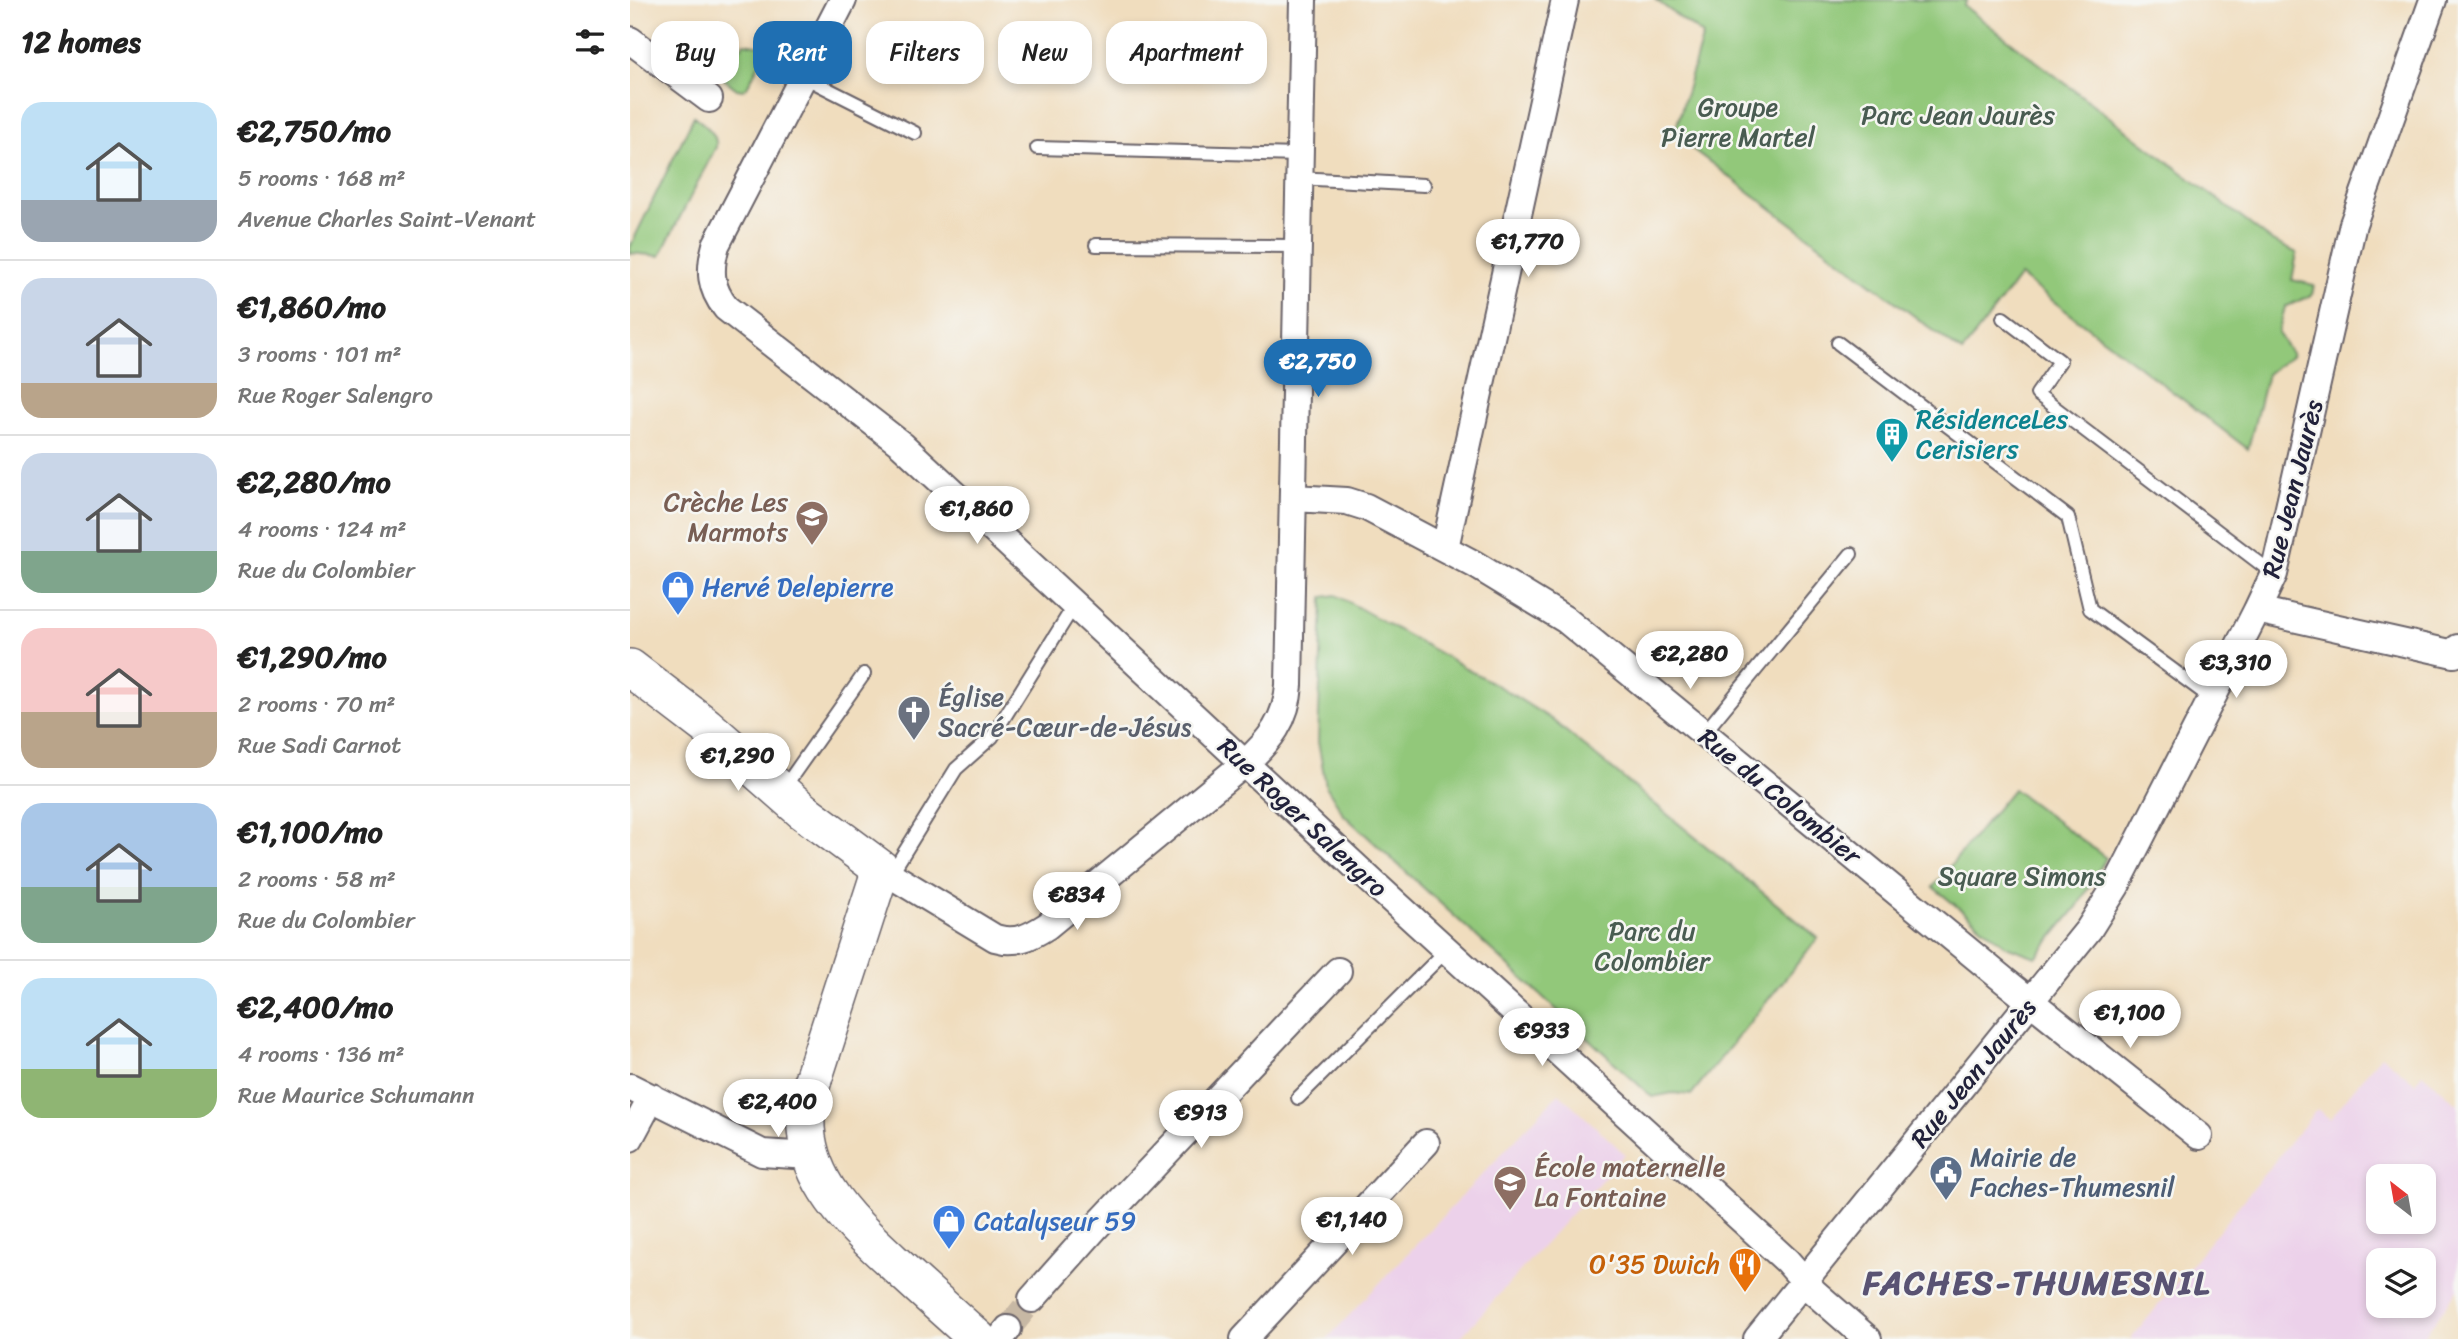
<!DOCTYPE html>
<meta charset="utf-8">
<style>
:root{--surface:#fff;--page:#f2f2f2;--text:#222;--muted:#767676;--line:#e0e0e0;--accent:#1f6fb2}
body{margin:0;font-family:Sriracha,sans-serif;background:var(--page);color:var(--text);height:100vh;display:flex;flex-direction:column;font-size:26px;white-space:nowrap}
*{box-sizing:border-box;margin:0}
p{font-size:23px;color:var(--muted)}
.icon{flex:none;width:38px;height:38px;fill:none;stroke:currentColor;stroke-width:2;stroke-linecap:round;stroke-linejoin:round}
.map{position:relative;flex:1;overflow:hidden}
.panel{display:flex;flex-direction:column;background:var(--surface);width:630px}
.panel>*{flex:none}
.banner{position:absolute;left:21px;top:21px;width:665px;height:63px;display:flex;gap:14px}
.needle{width:46px;rotate:329deg}
.tools{position:absolute;left:1736px;top:1164px;display:grid;gap:14px}
.tools a{display:grid;place-items:center;width:70px;height:70px;border-radius:14px;background:var(--surface);box-shadow:0 4px 10px #0003;font-size:35px}
.price{position:absolute;translate:-50% -60px;padding:0 16px;border-radius:24px;background:#fff;color:#222;font-size:23px;line-height:46px;filter:drop-shadow(0 2px 4px #0008)}
.price::after{content:'';position:absolute;left:50%;top:42px;width:21px;height:16px;margin-left:-10px;background:inherit;clip-path:polygon(0 0,100% 0,50% 100%)}
.price.on{background:var(--accent);color:#fff}
ul{padding:0;list-style:none}
li{display:flex;align-items:center;gap:21px;height:175px;padding:0 21px}
li+li{border-top:2px solid var(--line)}
li span{display:grid;place-items:center;flex:none;width:196px;height:140px;border-radius:21px;color:#555}
li>.icon{margin-inline-start:auto}
span .icon{width:84px;height:84px;fill:#fffc;stroke-width:1}
li b{font-size:30px}
h2{display:flex;justify-content:space-between;align-items:center;height:84px;padding:0 21px;font-size:30px}
.pill{padding:0 24px;border-radius:21px;background:var(--surface);box-shadow:0 4px 10px #0003;font-size:24px;line-height:63px}
.pill.on{background:var(--accent);color:#fff}
main{display:flex;flex:1;min-height:0}
.map>svg:first-child{display:block}
.built{fill:#ecd1ea;fill-rule:evenodd}
.green{fill:#92c87a;stroke:#5a755a;stroke-width:2}
.lines{fill:none;stroke-linecap:round;stroke-linejoin:round}
.street-tunnel{stroke:#c7b8a4;stroke-width:26;stroke-dasharray:26 13;stroke-linecap:butt}
.lane-casing{stroke:#6a6369;stroke-width:16}
.street-casing{stroke:#6a6369;stroke-width:30}
.secondary-casing{stroke:#6a6369;stroke-width:40}
.lane{stroke:#fff;stroke-width:12}
.street{stroke:#fff;stroke-width:26}
.secondary{stroke:#fff;stroke-width:37}
.labels{text-anchor:middle;stroke-width:5;stroke-linejoin:round;paint-order:stroke}
.park-label{font-size:26px;fill:#495c51;stroke:#f6f6f2}
.culture-label{font-size:26px;fill:#0d838f;stroke:#f6f6f2;text-anchor:start}
.street-label{font-size:26px;fill:#22223b;stroke:#f6f6f2}
.education-label{font-size:26px;fill:#785e54;stroke:#f6f6f2;text-anchor:end}
.shop-label{font-size:26px;fill:#366cbe;stroke:#f6f6f2;text-anchor:start}
.worship-label{font-size:26px;fill:#5b616d;stroke:#f6f6f2;text-anchor:start}
.service-label{font-size:26px;fill:#4e5e75;stroke:#f6f6f2;text-anchor:start}
.food-label{font-size:26px;fill:#c56008;stroke:#f6f6f2;text-anchor:end}
.district-label{font-size:33px;font-weight:bold;letter-spacing:2px;fill:#595373;stroke:#f6f6f2}
</style>
<main>
<section class="panel">
<h2>12 homes<svg class="icon" aria-label="filters" viewBox="0 0 24 24"><path d="M4 7h16M4 17h16"/><circle cx="9" cy="7" r="2"/><circle cx="15" cy="17" r="2"/></svg></h2>
<ul>
<li><span style="background:linear-gradient(#bfe0f5 70%,#9aa5b1 0)"><svg class="icon" aria-label="home" viewBox="0 0 24 24"><path d="M3 11l9-7 9 7M6 9v11h12V9"/></svg></span><div><b>€2,750/mo</b><p>5 rooms · 168 m²</p><p>Avenue Charles Saint-Venant</p></div></li>
<li><span style="background:linear-gradient(#c9d6e8 75%,#b9a48a 0)"><svg class="icon" aria-label="home" viewBox="0 0 24 24"><path d="M3 11l9-7 9 7M6 9v11h12V9"/></svg></span><div><b>€1,860/mo</b><p>3 rooms · 101 m²</p><p>Rue Roger Salengro</p></div></li>
<li><span style="background:linear-gradient(#c9d6e8 70%,#7fa58c 0)"><svg class="icon" aria-label="home" viewBox="0 0 24 24"><path d="M3 11l9-7 9 7M6 9v11h12V9"/></svg></span><div><b>€2,280/mo</b><p>4 rooms · 124 m²</p><p>Rue du Colombier</p></div></li>
<li><span style="background:linear-gradient(#f6c9c9 60%,#b9a48a 0)"><svg class="icon" aria-label="home" viewBox="0 0 24 24"><path d="M3 11l9-7 9 7M6 9v11h12V9"/></svg></span><div><b>€1,290/mo</b><p>2 rooms · 70 m²</p><p>Rue Sadi Carnot</p></div></li>
<li><span style="background:linear-gradient(#a9c7e8 60%,#7fa58c 0)"><svg class="icon" aria-label="home" viewBox="0 0 24 24"><path d="M3 11l9-7 9 7M6 9v11h12V9"/></svg></span><div><b>€1,100/mo</b><p>2 rooms · 58 m²</p><p>Rue du Colombier</p></div></li>
<li><span style="background:linear-gradient(#bfe0f5 65%,#8fb573 0)"><svg class="icon" aria-label="home" viewBox="0 0 24 24"><path d="M3 11l9-7 9 7M6 9v11h12V9"/></svg></span><div><b>€2,400/mo</b><p>4 rooms · 136 m²</p><p>Rue Maurice Schumann</p></div></li>
</ul>
</section>
<div class="map">
<svg width="1828" height="1339" viewBox="0 0 1828 1339">
<rect width="100%" height="100%" fill="#f6f6f2"/>
<filter id="ink" filterUnits="userSpaceOnUse"><feTurbulence type="fractalNoise" baseFrequency=".0143" numOctaves="2"/><feDisplacementMap in="SourceGraphic" scale="14" xChannelSelector="R" yChannelSelector="G"/><feConvolveMatrix kernelMatrix="1 2 1 2 8 2 1 2 1" color-interpolation-filters="sRGB"/></filter>
<filter id="wash" filterUnits="userSpaceOnUse"><feTurbulence type="fractalNoise" baseFrequency=".00686" numOctaves="4" result="noise"/><feDisplacementMap in="SourceGraphic" scale="28" xChannelSelector="R" yChannelSelector="G"/><feGaussianBlur stdDeviation="1.57" result="paint"/><feColorMatrix in="noise" values="0 0 0 0 0 0 0 0 0 0 0 0 0 0 0 0 0 1.4 0 .05"/><feComposite in="paint" operator="in"/></filter>
<g filter="url(#wash)">
<rect width="100%" height="100%" fill="#f0ddbe"/>
<path class="built" d="M1751,1055L1785,1083L1792,1073L1828,1104V1289L1792,1339H1501L1687,1109L1700,1119ZM1748,1176H1794V1222H1748ZM1748,1260H1794V1306H1748Z
M929,1093L995,1154L829,1339H697Z"/>
<path class="green" d="M1026,0H1337L1334,6L1642,241L1667,253L1662,280L1684,285L1682,295L1655,307L1648,333L1662,355L1637,374L1618,449L1390,276L1332,352L1044,135L1073,35Z
M114,43L138,47L117,87L113,90L107,89L90,76Z
M64,116C74,125 88,133 86,147L30,256L0,253V247Z
M706,595L875,690L921,719L1188,938L1061,1095L1043,1093L1022,1097L714,815L696,786L688,742L693,597Z
M1383,789L1476,858L1447,907L1406,957L1376,946L1303,887Z"/>
</g>
<g filter="url(#ink)">
<g class="lines">
<path class="street-tunnel" d="M378,1329L402,1299"/>
<defs>
<path id="lane" d="M172,76L285,133
M407,148L669,155
M668,178L794,185
M466,245L667,246
M1373,318L1430,361L1407,394L1644,574
M1208,343L1438,517L1460,609L1581,698
M1074,733L1221,554
M153,789L234,674
M261,874L326,769L362,737L445,604
M668,1098L817,950"/>
<path id="street" d="M213,0L86,245C79,270 80,288 96,308L272,445L739,879L1157,1261L1184,1292L1238,1339
M0,40L79,99
M663,498L717,501L736,507L844,564L936,620L1375,981L1569,1136
M815,548L935,0
M1627,610L1824,654L1828,648
M251,869L365,938C386,944 400,937 417,926L615,763C640,741 657,719 659,685L673,0
M0,1087L132,1153L181,1156
M0,1138L22,1097
M402,1299L465,1228L708,971
M370,1339L378,1329
M614,1339L796,1143
M1127,1339L1459,929L1486,886L1627,610L1644,574L1723,224L1803,0"/>
<path id="secondary" d="M0,668L76,726L173,811L251,869L178,1095C164,1170 214,1217 264,1263C292,1289 320,1314 348,1339"/>
</defs>
<use href="#lane" class="lane-casing"/>
<use href="#street" class="street-casing"/>
<use href="#secondary" class="secondary-casing"/>
<use href="#lane" class="lane"/>
<use href="#street" class="street"/>
<use href="#secondary" class="secondary"/>
</g>
</g>
<defs>
<symbol id="building-pin" viewBox="-11 -11 22 30"><path d="M0 17L-7.5 6A9.5 9.5 0 1 1 7.5 6Z" fill="#0f9aa8" stroke="#f6f6f2"/><path d="M-4-6H4V6H1V3H-1V6H-4ZM-2.5-4.3h1.7v1.8h-1.7ZM.8-4.3h1.7v1.8H.8ZM-2.5-1h1.7V.8h-1.7ZM.8-1h1.7V.8H.8Z" fill="#fff"/></symbol>
<symbol id="school-pin" viewBox="-11 -11 22 30"><path d="M0 17L-7.5 6A9.5 9.5 0 1 1 7.5 6Z" fill="#8d6e63" stroke="#f6f6f2"/><path d="M0-5L7-2L0 1L-7-2ZM-4 1L0 2.5L4 1V4Q0 6-4 4Z" fill="#fff"/></symbol>
<symbol id="shop-pin" viewBox="-11 -11 22 30"><path d="M0 17L-7.5 6A9.5 9.5 0 1 1 7.5 6Z" fill="#3f7fe0" stroke="#f6f6f2"/><path d="M-5-2.5h2.3a2.7 3.5 0 0 1 5.4 0H5L5.5 6h-11ZM-1.5-2.5h3a1.5 2.3 0 0 0-3 0Z" fill="#fff"/></symbol>
<symbol id="church-pin" viewBox="-11 -11 22 30"><path d="M0 17L-7.5 6A9.5 9.5 0 1 1 7.5 6Z" fill="#6b7280" stroke="#f6f6f2"/><path d="M-1.2-6h2.4v3.5h3.3v2.4h-3.3V6h-2.4V-.1h-3.3v-2.4h3.3Z" fill="#fff"/></symbol>
<symbol id="civic-pin" viewBox="-11 -11 22 30"><path d="M0 17L-7.5 6A9.5 9.5 0 1 1 7.5 6Z" fill="#5c6f8a" stroke="#f6f6f2"/><path d="M-.6-6.5H3V-4.5H.6V-3L4-1V1h2V6H-6V1h2V-1L-.6-3ZM-1.2 2.5V6h2.4V2.5Z" fill="#fff"/></symbol>
<symbol id="restaurant-pin" viewBox="-11 -11 22 30"><path d="M0 17L-7.5 6A9.5 9.5 0 1 1 7.5 6Z" fill="#e8710a" stroke="#f6f6f2"/><path d="M-5-6h1v4h1v-4h1v4h1v-4h1v5L-1.5 .5V6h-2V.5L-5-1ZM5-6V6H3V1.5H1.5Q1.5-4 5-6Z" fill="#fff"/></symbol>
</defs>
<g fill-rule="evenodd">
<use href="#building-pin" x="1243" y="415" width="38" height="52"/>
<use href="#school-pin" x="163" y="498" width="38" height="52"/>
<use href="#shop-pin" x="29" y="568" width="38" height="52"/>
<use href="#church-pin" x="265" y="693" width="38" height="52"/>
<use href="#civic-pin" x="1297" y="1153" width="38" height="52"/>
<use href="#school-pin" x="861" y="1163" width="38" height="52"/>
<use href="#shop-pin" x="300" y="1202" width="38" height="52"/>
<use href="#restaurant-pin" x="1096" y="1245" width="38" height="52"/>
</g>
<g class="labels">
<g class="park-label">
<text x="1108" y="116">Groupe<tspan x="1108" dy="30">Pierre Martel</tspan></text>
<text x="1328" y="124">Parc Jean Jaurès</text>
<text x="1392" y="885">Square Simons</text>
<text x="1022" y="940">Parc du<tspan x="1022" dy="30">Colombier</tspan></text>
</g>
<g class="culture-label">
<text x="1286" y="428">RésidenceLes<tspan x="1286" dy="30">Cerisiers</tspan></text>
</g>
<g class="street-label">
<text transform="translate(1662 489) rotate(-76)" y="9">Rue Jean Jaurès</text>
<text transform="translate(1150 796) rotate(39)" y="9">Rue du Colombier</text>
<text transform="translate(673 817) rotate(43)" y="9">Rue Roger Salengro</text>
<text transform="translate(1343 1073) rotate(-51)" y="9">Rue Jean Jaurès</text>
</g>
<g class="education-label">
<text x="158" y="511">Crèche Les<tspan x="158" dy="30">Marmots</tspan></text>
<text x="904" y="1176" text-anchor="start">École maternelle<tspan x="904" dy="30">La Fontaine</tspan></text>
</g>
<g class="shop-label">
<text x="72" y="596">Hervé Delepierre</text>
<text x="344" y="1230">Catalyseur 59</text>
</g>
<g class="worship-label">
<text x="308" y="706">Église<tspan x="308" dy="30">Sacré-Cœur-de-Jésus</tspan></text>
</g>
<g class="service-label">
<text x="1340" y="1166">Mairie de<tspan x="1340" dy="30">Faches-Thumesnil</tspan></text>
</g>
<g class="food-label">
<text x="1090" y="1273">O'35 Dwich</text>
</g>
<g class="district-label">
<text x="1407" y="1294">FACHES-THUMESNIL</text>
</g>
</g>
</svg>
<div class="tools">
<a><svg class="needle" viewBox="-14 -14 28 28"><path d="M0-13l5 13h-10z" fill="#e53935"/><path d="M0 13l5-13h-10z" fill="#767676"/></svg></a>
<a><svg class="icon" aria-label="layers" viewBox="0 0 24 24"><path d="M12 4l9 5-9 5-9-5zM3 14l9 5 9-5"/></svg></a>
</div>
<b class="price" style="left:898px;top:279px">€1,770</b>
<b class="price on" style="left:688px;top:399px">€2,750</b>
<b class="price" style="left:347px;top:546px">€1,860</b>
<b class="price" style="left:1060px;top:691px">€2,280</b>
<b class="price" style="left:1606px;top:700px">€3,310</b>
<b class="price" style="left:108px;top:793px">€1,290</b>
<b class="price" style="left:447px;top:932px">€834</b>
<b class="price" style="left:1500px;top:1050px">€1,100</b>
<b class="price" style="left:912px;top:1068px">€933</b>
<b class="price" style="left:148px;top:1139px">€2,400</b>
<b class="price" style="left:571px;top:1150px">€913</b>
<b class="price" style="left:722px;top:1257px">€1,140</b>
<div class="banner">
<a class="pill">Buy</a>
<a class="pill on">Rent</a>
<a class="pill">Filters</a>
<a class="pill">New</a>
<a class="pill">Apartment</a>
</div>
</div>
</main>
